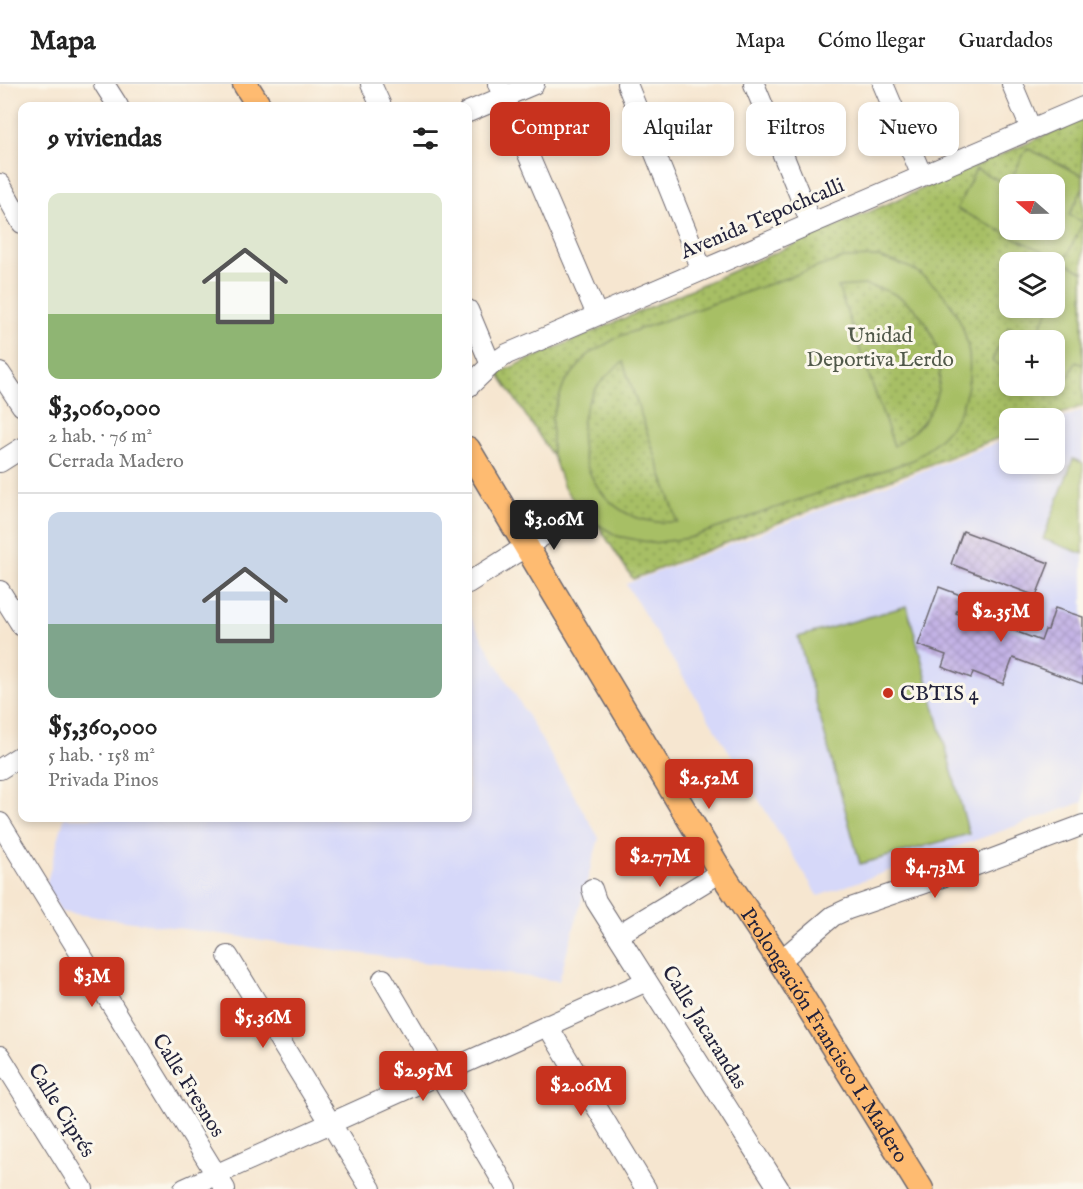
<!DOCTYPE html>
<html lang="es">
<meta charset="utf-8">
<style>
:root{--surface:#fff;--page:#f2f2f2;--text:#222;--muted:#767676;--line:#e0e0e0;--accent:#c8321e}
body{margin:0;font-family:"IM FELL English",serif;background:var(--page);color:var(--text);height:100vh;display:flex;flex-direction:column;font-size:22px;white-space:nowrap}
*{box-sizing:border-box;margin:0}
p{font-size:20px;color:var(--muted)}
.icon{flex:none;width:33px;height:33px;fill:none;stroke:currentColor;stroke-width:2;stroke-linecap:round;stroke-linejoin:round}
.map{position:relative;flex:1;overflow:hidden}
.side{position:absolute;left:18px;top:18px;width:454px;height:720px;display:flex;flex-direction:column;background:var(--surface);border-radius:12px;box-shadow:0 3px 9px #0003}
.side>*{flex:none}
.banner{position:absolute;left:490px;top:18px;width:502px;height:54px;display:flex;gap:12px}
.needle{width:39px;rotate:290deg}
.buttons{position:absolute;left:999px;top:90px;display:grid;gap:12px}
.buttons a{display:grid;place-items:center;width:66px;height:66px;border-radius:12px;background:var(--surface);box-shadow:0 3px 9px #0003;font-size:30px}
.price{position:absolute;translate:-50% -51px;padding:0 14px;border-radius:6px;background:var(--accent);color:#fff;font-size:20px;line-height:39px;filter:drop-shadow(0 2px 3px #0008)}
.price::after{content:'';position:absolute;left:50%;top:36px;width:18px;height:14px;margin-left:-9px;background:inherit;clip-path:polygon(0 0,100% 0,50% 100%)}
.price.active{background:#222;color:#fff}
ul{padding:0;list-style:none}
li{display:grid;align-content:center;gap:12px;height:318px;padding:0 30px}
li+li{border-top:2px solid var(--line)}
li span{display:grid;place-items:center;height:186px;border-radius:12px;color:#555}
li>.icon{margin-inline-start:auto}
span .icon{width:108px;height:108px;fill:#fffc;stroke-width:1}
li b{font-size:26px}
h2{display:flex;justify-content:space-between;align-items:center;height:72px;padding:0 30px;font-size:26px}
.chip{padding:0 21px;border-radius:12px;background:var(--surface);box-shadow:0 3px 9px #0003;font-size:21px;line-height:54px}
.chip.active{background:var(--accent);color:#fff}
header{display:flex;align-items:center;gap:36px;box-sizing:border-box;height:84px;padding:0 30px;background:var(--surface);border-bottom:2px solid var(--line)}
header strong{font-size:28px}
nav{display:flex;gap:33px;margin-inline-start:auto;font-size:21px}
.map>svg:first-child{display:block}
.built{fill:#d6d8f9}
.grass{fill:url(#grass-dots);stroke:#647050;stroke-width:1.5;fill-rule:evenodd}
.pitch{fill:#a7bf65;stroke:#647050;stroke-width:1.5;fill-rule:evenodd}
.building{fill:url(#building-cross-hatch)}
.lines{fill:none;stroke-linecap:round;stroke-linejoin:round}
.minor-casing{stroke:#6c676f;stroke-width:22}
.major-casing{stroke:#6c676f;stroke-width:27}
.minor{stroke:#fff;stroke-width:20}
.major{stroke:#febb71;stroke-width:24}
.poi-dot{fill:#c8321e;stroke:#fbf7ec;stroke-width:2}
.labels{text-anchor:middle;stroke-width:6;stroke-linejoin:round;paint-order:stroke}
.street-label{font-size:21px;fill:#22223b;stroke:#fbf7ec}
.park-label{font-size:21px;fill:#51594a;stroke:#fbf7ec}
.poi-label{font-size:21px;fill:#22223b;stroke:#fbf7ec;text-anchor:start}
</style>
<header>
<strong>Mapa</strong>
<nav><a>Mapa</a><a>Cómo llegar</a><a>Guardados</a></nav>
</header>
<div class="map">
<svg width="1083" height="1105" viewBox="0 0 1083 1105">
<defs>
<pattern id="grass-dots" width="8" height="8" patternUnits="userSpaceOnUse" patternTransform="scale(1.5)"><rect width="8" height="8" fill="#a7bf65"/><path d="M2 2h.1M6 6h.1" fill="none" stroke="#889b54" stroke-width="1.8" stroke-linecap="round"/></pattern>
<pattern id="building-cross-hatch" width="8" height="8" patternUnits="userSpaceOnUse" patternTransform="scale(1.5)"><rect width="8" height="8" fill="#c3b2e5"/><path d="M0 0l8 8M0 8l8-8" fill="none" stroke="#a799c5"/></pattern>
</defs>
<rect width="100%" height="100%" fill="#fbf7ec"/>
<filter id="ink" filterUnits="userSpaceOnUse"><feTurbulence type="fractalNoise" baseFrequency=".0167" numOctaves="2"/><feDisplacementMap in="SourceGraphic" scale="12" xChannelSelector="R" yChannelSelector="G"/><feConvolveMatrix kernelMatrix="1 2 1 2 8 2 1 2 1" color-interpolation-filters="sRGB"/></filter>
<filter id="wash" filterUnits="userSpaceOnUse"><feTurbulence type="fractalNoise" baseFrequency=".008" numOctaves="4" result="noise"/><feDisplacementMap in="SourceGraphic" scale="24" xChannelSelector="R" yChannelSelector="G"/><feGaussianBlur stdDeviation="1.35" result="paint"/><feColorMatrix in="noise" values="0 0 0 0 0 0 0 0 0 0 0 0 0 0 0 0 0 1.4 0 .05"/><feComposite in="paint" operator="in"/></filter>
<g filter="url(#wash)">
<rect width="100%" height="100%" fill="#f6e6d0"/>
<path class="built" d="M1083,326V718L818,812L626,500L1009,354L1010,380H1054L1055,337Z
M468,530L599,754L559,897L61,828L46,802L64,734H468Z"/>
<path class="grass" d="M1083,35V322L1050,334H1010L1009,350L633,495L498,289ZM1010,100H1054V146H1010ZM1010,178H1054V224H1010ZM1010,256H1054V302H1010Z"/>
<path class="pitch" d="M1027,64L1083,92V104L1069,131L1083,138L1064,178L1083,188V281L1076,278L1059,311L1041,302H1054V256H1010L1009,286L992,277L1008,243L1033,256L1050,224H1054V178H1051L1054,173L957,125L976,85L1008,101ZM1054,100V146H1010V100Z
M878,173C888,176 899,179 908,183C914,185 919,189 924,193C966,223 981,279 960,327C950,348 931,363 913,376L689,454L653,459L617,452L586,433L564,404L552,369V333L565,298L589,270L620,252L844,174ZM865,201C874,203 884,205 892,209C934,230 951,281 932,323C924,341 909,352 894,362L838,203ZM623,278L678,438C669,438 659,439 650,437C599,429 570,371 586,324C592,305 607,290 623,278Z
M1073,375L1083,379V470L1043,455Z
M907,522L969,750L860,780L798,553Z"/>
<g id="blocks">
<path class="building" d="M963,447L1049,479L1036,512L951,480Z
M939,503L963,512L956,529L994,543L996,540L1041,557L1045,546H1048L1055,524L1083,533V600L1013,574L1003,600L973,588L971,594L942,583L946,571L918,561Z"/>
</g>
</g>
<g filter="url(#ink)">
<use href="#blocks" fill-opacity="0" stroke="#6c676f" stroke-width="1.5"/>
<g class="lines">
<defs>
<path id="minor" d="M104,0L118,22
M371,0L381,22
M498,0L597,231
M627,0L702,186
M754,0L811,139
M883,0L922,92
M1012,0L1031,45
M468,28L534,0
M0,100L22,139
M468,226L491,281
M0,289L22,322
M468,303L491,281L507,270L1083,23
M0,378L22,364
M468,499L563,439
M0,507L22,542
M0,685L22,671
M0,739L225,1105
M592,805L596,817L779,1105
M618,851L721,788
M228,872L371,1105
M780,877L833,832L848,825L974,782L1083,741
M383,895L507,1105
M547,941L646,1105
M0,972L83,1105
M184,1105L647,897"/>
<g id="major">
<path d="M245,0L259,22"/>
<path id="s1" d="M468,365L721,788L780,877L921,1105"/>
</g>
</defs>
<use href="#minor" class="minor-casing"/>
<use href="#major" class="major-casing"/>
<use href="#minor" class="minor"/>
<use href="#major" class="major"/>
</g>
</g>
<circle class="poi-dot" cx="888" cy="609" r="6"/>
<g class="labels">
<g class="street-label">
<text transform="translate(762 134) rotate(-23)" y="7">Avenida Tepochcalli</text>
<text transform="translate(705 943) rotate(58)" y="7">Calle Jacarandas</text>
<text dy="7" stroke="none"><textPath href="#s1" startOffset="686">Prolongación Francisco I. Madero</textPath></text>
<text transform="translate(189 1001) rotate(58)" y="7">Calle Fresnos</text>
<text transform="translate(62 1026) rotate(58)" y="7">Calle Ciprés</text>
</g>
<g class="park-label">
<text x="880" y="258">Unidad<tspan x="880" dy="24">Deportiva Lerdo</tspan></text>
</g>
<g class="poi-label">
<text x="900" y="616">CBTIS 4</text>
</g>
</g>
</svg>
<div class="buttons">
<a><svg class="needle" viewBox="-14 -14 28 28"><path d="M0-13l5 13h-10z" fill="#e53935"/><path d="M0 13l5-13h-10z" fill="#767676"/></svg></a>
<a><svg class="icon" aria-label="layers" viewBox="0 0 24 24"><path d="M12 4l9 5-9 5-9-5zM3 14l9 5 9-5"/></svg></a>
<a>+</a>
<a>−</a>
</div>
<b class="price active" style="left:554px;top:467px">$3.06M</b>
<b class="price" style="left:1001px;top:559px">$2.35M</b>
<b class="price" style="left:709px;top:726px">$2.52M</b>
<b class="price" style="left:660px;top:804px">$2.77M</b>
<b class="price" style="left:935px;top:815px">$4.73M</b>
<b class="price" style="left:92px;top:924px">$3M</b>
<b class="price" style="left:263px;top:965px">$5.36M</b>
<b class="price" style="left:423px;top:1018px">$2.95M</b>
<b class="price" style="left:581px;top:1033px">$2.06M</b>
<div class="banner">
<a class="chip active">Comprar</a>
<a class="chip">Alquilar</a>
<a class="chip">Filtros</a>
<a class="chip">Nuevo</a>
</div>
<section class="side">
<h2>9 viviendas<svg class="icon" aria-label="filters" viewBox="0 0 24 24"><path d="M4 7h16M4 17h16"/><circle cx="9" cy="7" r="2"/><circle cx="15" cy="17" r="2"/></svg></h2>
<ul>
<li><span style="background:linear-gradient(#dfe7d0 65%,#8fb573 0)"><svg class="icon" aria-label="home" viewBox="0 0 24 24"><path d="M3 11l9-7 9 7M6 9v11h12V9"/></svg></span><div><b>$3,060,000</b><p>2 hab. · 76 m²</p><p>Cerrada Madero</p></div></li>
<li><span style="background:linear-gradient(#c9d6e8 60%,#7fa58c 0)"><svg class="icon" aria-label="home" viewBox="0 0 24 24"><path d="M3 11l9-7 9 7M6 9v11h12V9"/></svg></span><div><b>$5,360,000</b><p>5 hab. · 158 m²</p><p>Privada Pinos</p></div></li>
</ul>
</section>
</div>
